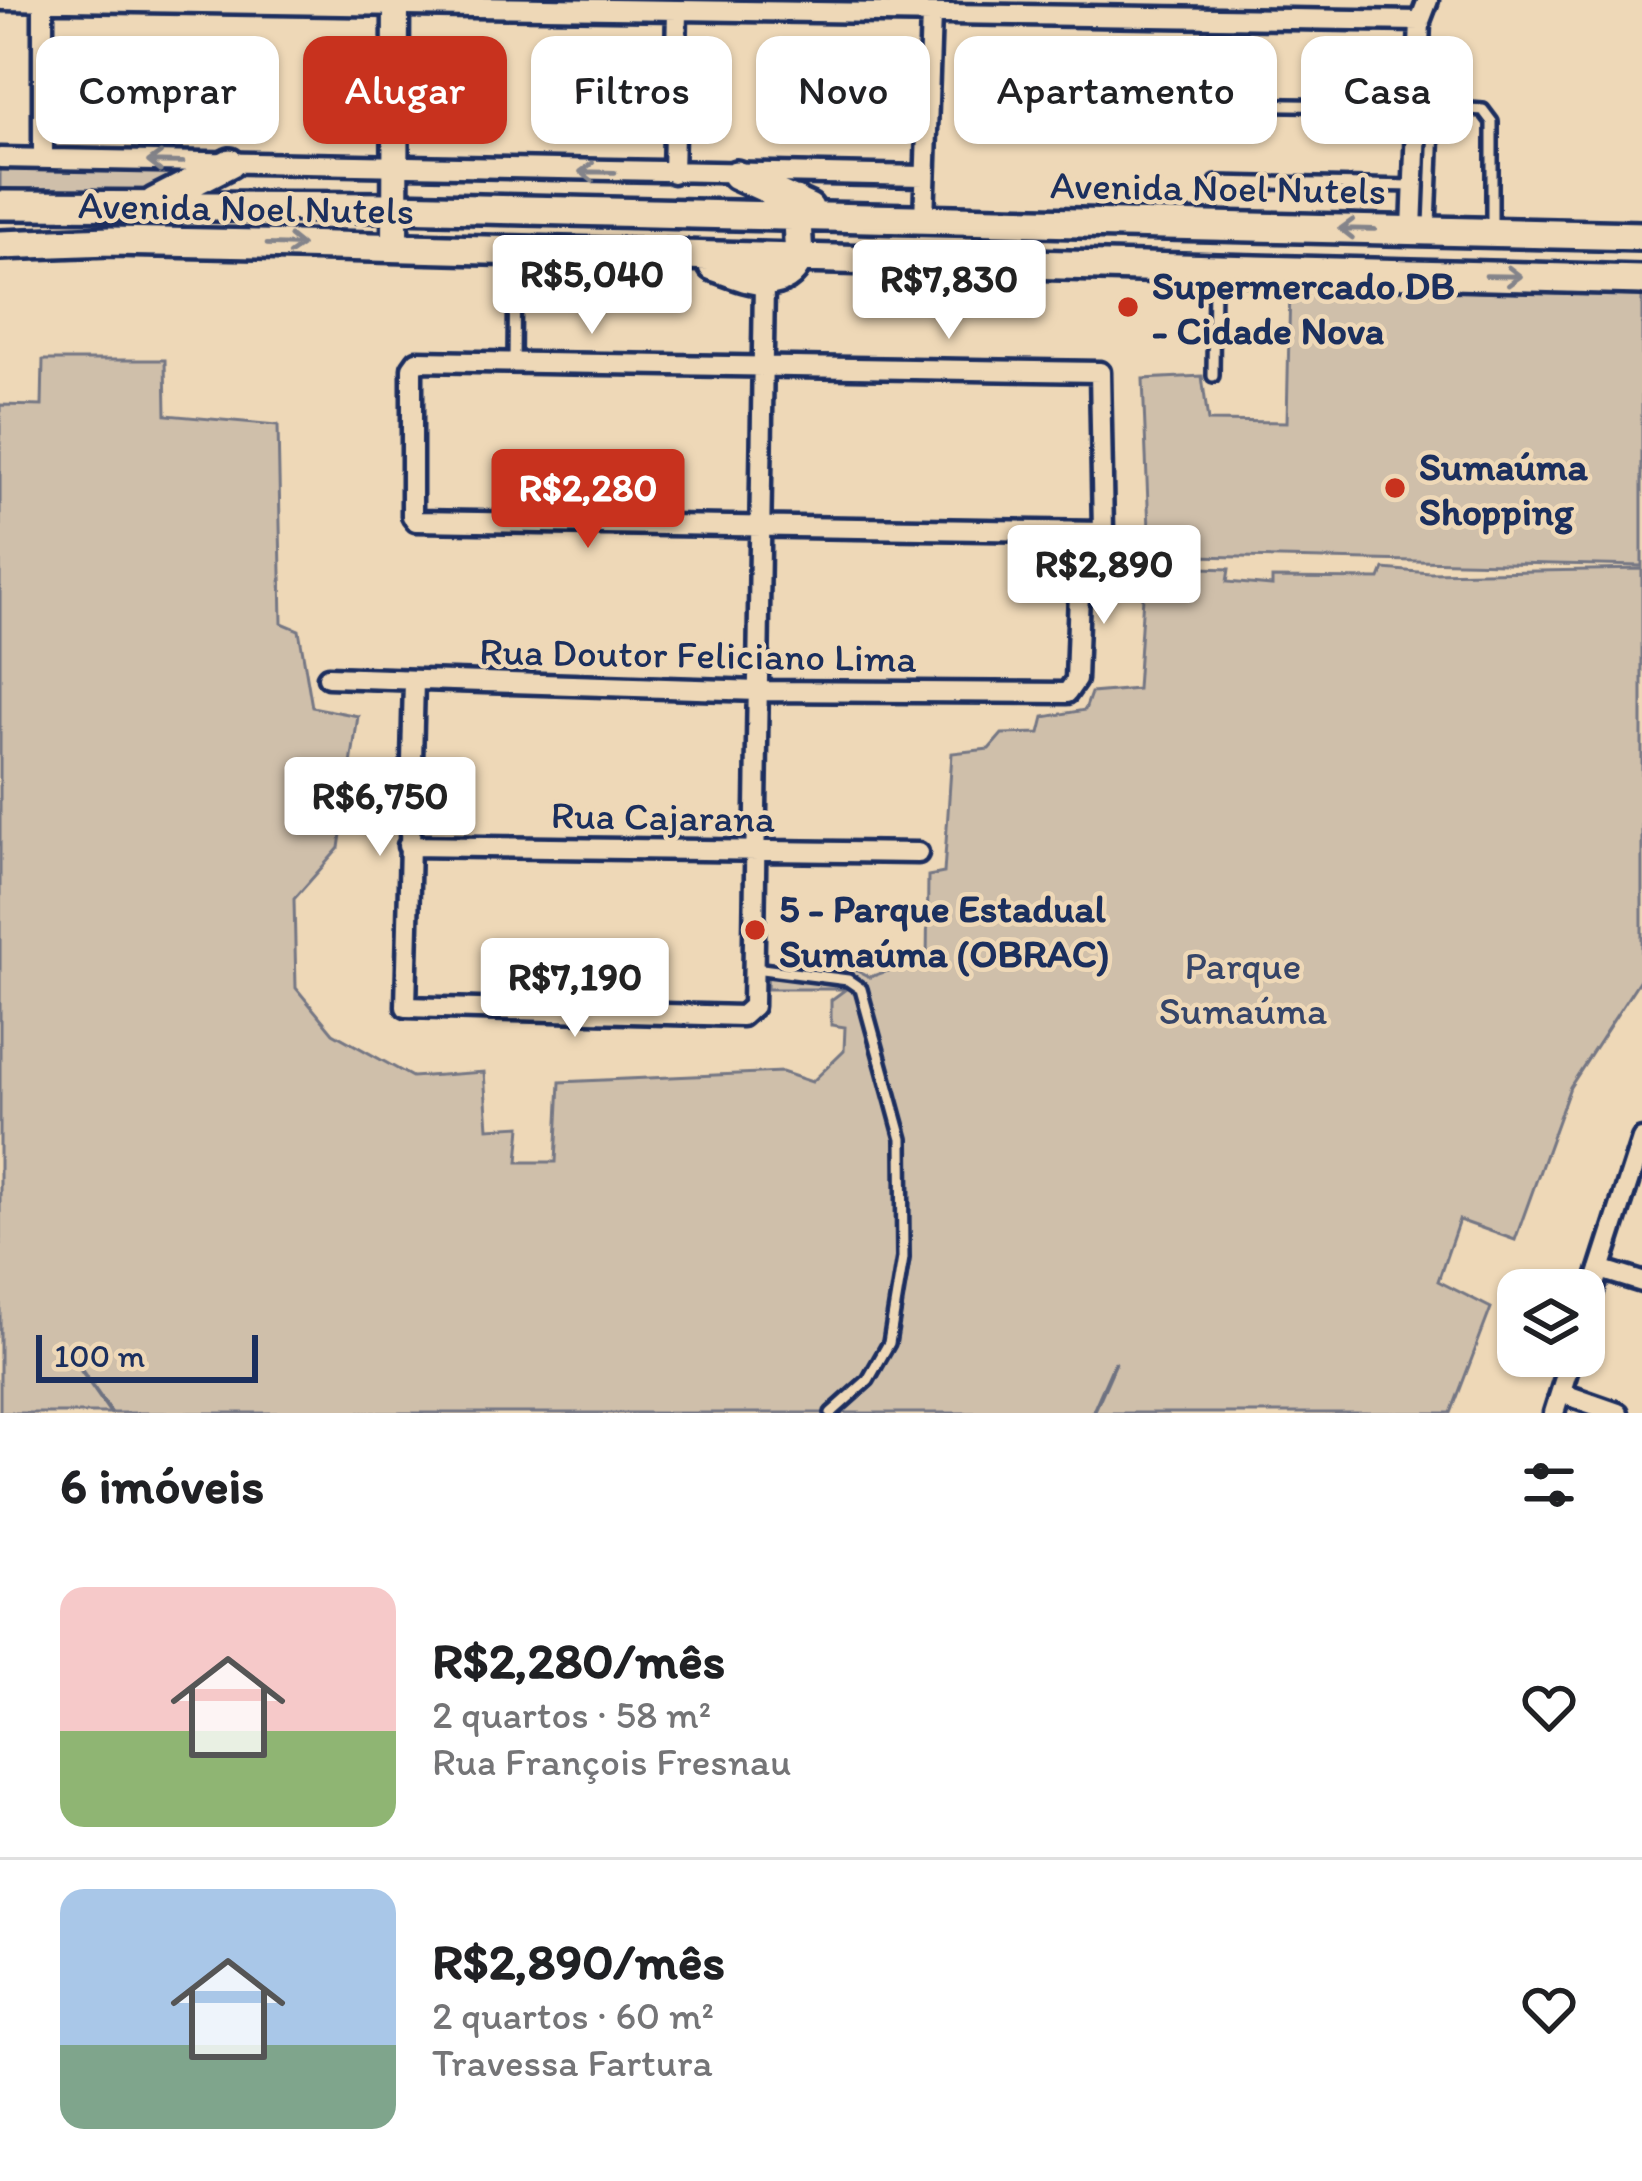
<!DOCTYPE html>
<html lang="pt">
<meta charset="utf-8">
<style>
:root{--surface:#fff;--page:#f2f2f2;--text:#202124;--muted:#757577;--line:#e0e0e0;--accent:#c8321e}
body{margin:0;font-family:Itim,sans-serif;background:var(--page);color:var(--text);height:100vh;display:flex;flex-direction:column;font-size:45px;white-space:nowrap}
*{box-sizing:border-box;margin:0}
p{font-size:39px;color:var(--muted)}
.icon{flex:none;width:66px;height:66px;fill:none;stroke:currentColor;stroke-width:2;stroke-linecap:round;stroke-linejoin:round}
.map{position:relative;height:1413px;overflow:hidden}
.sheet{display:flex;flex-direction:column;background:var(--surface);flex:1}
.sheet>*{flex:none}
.banner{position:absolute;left:36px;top:36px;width:1572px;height:108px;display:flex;gap:24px}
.tools{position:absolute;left:1497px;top:1269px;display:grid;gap:24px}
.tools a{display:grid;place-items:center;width:108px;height:108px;border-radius:24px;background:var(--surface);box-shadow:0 3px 9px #0004;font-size:60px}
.scale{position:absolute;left:36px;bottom:30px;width:222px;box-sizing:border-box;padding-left:12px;border:6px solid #1b2f5e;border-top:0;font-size:33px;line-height:42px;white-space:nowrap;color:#1b2f5e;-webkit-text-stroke:9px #eed8b7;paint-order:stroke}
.price{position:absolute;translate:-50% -102px;padding:0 27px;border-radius:12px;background:#fff;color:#222;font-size:39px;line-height:78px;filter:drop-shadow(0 3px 6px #0008)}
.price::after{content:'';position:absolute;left:50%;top:72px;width:36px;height:27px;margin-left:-18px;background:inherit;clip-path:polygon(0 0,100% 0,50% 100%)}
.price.selected{background:var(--accent);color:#fff}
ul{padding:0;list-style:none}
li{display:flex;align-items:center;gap:36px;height:300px;padding:0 60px}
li+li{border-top:3px solid var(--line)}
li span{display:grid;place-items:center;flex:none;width:336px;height:240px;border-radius:24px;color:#555}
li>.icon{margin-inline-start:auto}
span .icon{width:144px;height:144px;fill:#fffc;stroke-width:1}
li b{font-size:51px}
h2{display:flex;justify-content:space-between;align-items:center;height:144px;padding:0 60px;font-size:51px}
.tag{padding:0 42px;border-radius:24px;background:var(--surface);box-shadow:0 3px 9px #0004;font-size:42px;line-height:108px}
.tag.selected{background:var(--accent);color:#fff}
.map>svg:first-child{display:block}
.green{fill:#cfbfaa;stroke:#757784;stroke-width:3}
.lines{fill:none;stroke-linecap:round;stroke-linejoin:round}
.stream{stroke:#6e7281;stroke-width:4.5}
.lane-casing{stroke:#1b2f5e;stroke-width:18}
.street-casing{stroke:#1b2f5e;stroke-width:27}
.secondary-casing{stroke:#1b2f5e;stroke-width:33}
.primary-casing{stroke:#1b2f5e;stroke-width:36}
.lane{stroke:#eed8b7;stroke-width:9}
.street{stroke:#eed8b7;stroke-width:18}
.secondary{stroke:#eed8b7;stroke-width:24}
.primary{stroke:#eed8b7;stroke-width:27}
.oneway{stroke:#84848a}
.poi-dot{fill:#c8321e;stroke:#eed8b7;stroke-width:4.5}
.labels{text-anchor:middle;stroke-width:9;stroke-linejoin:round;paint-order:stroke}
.street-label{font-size:39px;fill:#1b2f5e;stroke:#eed8b7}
.poi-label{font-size:39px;font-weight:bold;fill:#1b2f5e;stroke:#eed8b7;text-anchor:start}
.park-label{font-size:39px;fill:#364569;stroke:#eed8b7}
</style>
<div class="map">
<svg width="1642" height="1413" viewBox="0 0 1642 1413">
<rect width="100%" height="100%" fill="#eed8b7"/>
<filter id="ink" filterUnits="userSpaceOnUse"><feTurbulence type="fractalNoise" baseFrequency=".00833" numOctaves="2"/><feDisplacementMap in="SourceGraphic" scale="24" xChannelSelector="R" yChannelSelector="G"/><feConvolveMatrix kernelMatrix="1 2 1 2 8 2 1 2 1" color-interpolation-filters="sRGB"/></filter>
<g filter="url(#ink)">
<path class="green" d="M0,158L230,163L149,205H0Z
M1290,287L1642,296V566L1150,555L1143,379L1202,376L1208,421L1287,422Z
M43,360H165L166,415L278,425L282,623L299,630L312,707L358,716L339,848L294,899L296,988L333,1033L412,1077L484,1072L488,1128L521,1126L518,1162H556L560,1082L782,1072L812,1082L844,1051L845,1027L831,1025V1000L846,989H767L768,963L852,968L870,977L901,966L927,965L928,876L944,873L952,753L989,749L1002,734L1040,733L1044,717L1085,710L1091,693L1137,689L1145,566L1229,569L1227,582L1272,586V578L1380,579L1384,569L1430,573L1642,569V976L1570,1087L1515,1240L1459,1220L1438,1281L1491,1308L1451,1413H0V405L42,406Z"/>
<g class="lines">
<path class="stream" d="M69,1353L111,1413
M1093,1413L1115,1363"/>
<defs>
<path id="lane" d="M1220,104L1416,107
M1216,182L1414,186
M1430,225L1434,125L1439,114L1456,108L1483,110L1492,122V227
M514,363L515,254
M1213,376L1214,275
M754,968L848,980L861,989L902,1139L903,1258L889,1343L868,1380L831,1413"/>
<path id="street" d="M2,0L1420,21
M43,1V159
M0,158L924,176
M673,173L677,12
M924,219L931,14
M1412,230L1420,21L1428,0
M417,361L1100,372L1103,532L416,521L412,516V368Z
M328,677L759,691L1067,693L1076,680L1081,533
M414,680L406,1007L742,1016L753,1006L764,283
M408,846L918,853
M1600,1269L1642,1282
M1584,1319L1642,1139
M1561,1393L1618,1413
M1554,1413L1572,1356"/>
<path id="secondary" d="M395,248L396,0"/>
<path id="primary" d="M736,175L809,208
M154,202L230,163
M0,205L395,207L1642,236
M0,245L110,241L258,244L1642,280
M713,266C742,276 782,297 799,259L796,201"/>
</defs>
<use href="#lane" class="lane-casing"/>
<use href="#street" class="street-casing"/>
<use href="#secondary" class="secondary-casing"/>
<use href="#primary" class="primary-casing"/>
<use href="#lane" class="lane"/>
<use href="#street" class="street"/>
<use href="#secondary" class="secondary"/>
<use href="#primary" class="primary"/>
</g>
<defs><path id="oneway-shaft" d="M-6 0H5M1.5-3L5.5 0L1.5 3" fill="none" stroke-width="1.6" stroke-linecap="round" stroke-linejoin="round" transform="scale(3)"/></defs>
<g class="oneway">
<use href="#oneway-shaft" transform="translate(165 162) rotate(-179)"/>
<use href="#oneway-shaft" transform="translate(597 172) rotate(-179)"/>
<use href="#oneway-shaft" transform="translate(1357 229) rotate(-179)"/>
<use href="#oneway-shaft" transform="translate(285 245) rotate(2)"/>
<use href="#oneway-shaft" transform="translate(1504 276) rotate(1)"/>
</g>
</g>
<g class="poi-dot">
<circle cx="1128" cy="307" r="12"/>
<circle cx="1395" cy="488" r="12"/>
<circle cx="755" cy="930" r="12"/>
</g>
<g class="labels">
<g class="street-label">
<text transform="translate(1218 187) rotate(1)" y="14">Avenida Noel Nutels</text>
<text transform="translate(246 207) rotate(1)" y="14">Avenida Noel Nutels</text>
<text transform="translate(698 654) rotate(1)" y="14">Rua Doutor Feliciano Lima</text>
<text transform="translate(663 816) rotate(1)" y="14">Rua Cajarana</text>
</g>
<g class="poi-label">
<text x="1152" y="299">Supermercado DB<tspan x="1152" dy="45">- Cidade Nova</tspan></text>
<text x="1419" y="480">Sumaúma<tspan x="1419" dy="45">Shopping</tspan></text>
<text x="779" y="922">5 - Parque Estadual<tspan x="779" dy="45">Sumaúma (OBRAC)</tspan></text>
</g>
<g class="park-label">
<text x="1243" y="979">Parque<tspan x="1243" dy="45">Sumaúma</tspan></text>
</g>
</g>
</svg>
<div class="tools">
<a><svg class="icon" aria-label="layers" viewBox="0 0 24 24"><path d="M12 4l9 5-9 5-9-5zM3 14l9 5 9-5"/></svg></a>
</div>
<div class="scale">100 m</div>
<b class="price" style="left:592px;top:337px">R$5,040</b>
<b class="price" style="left:949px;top:342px">R$7,830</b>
<b class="price selected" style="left:588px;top:551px">R$2,280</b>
<b class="price" style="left:1104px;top:627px">R$2,890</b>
<b class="price" style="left:380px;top:859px">R$6,750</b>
<b class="price" style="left:575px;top:1040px">R$7,190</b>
<div class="banner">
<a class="tag">Comprar</a>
<a class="tag selected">Alugar</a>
<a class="tag">Filtros</a>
<a class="tag">Novo</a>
<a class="tag">Apartamento</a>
<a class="tag">Casa</a>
</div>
</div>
<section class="sheet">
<h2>6 imóveis<svg class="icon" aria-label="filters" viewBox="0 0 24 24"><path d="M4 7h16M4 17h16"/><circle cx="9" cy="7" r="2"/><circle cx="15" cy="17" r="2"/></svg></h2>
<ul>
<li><span style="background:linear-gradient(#f6c9c9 60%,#8fb573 0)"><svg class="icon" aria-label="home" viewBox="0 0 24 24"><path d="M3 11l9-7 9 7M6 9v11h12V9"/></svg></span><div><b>R$2,280/mês</b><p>2 quartos · 58 m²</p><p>Rua François Fresnau</p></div><svg class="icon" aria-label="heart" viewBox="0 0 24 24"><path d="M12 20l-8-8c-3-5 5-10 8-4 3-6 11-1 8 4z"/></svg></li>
<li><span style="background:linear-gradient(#a9c7e8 65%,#7fa58c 0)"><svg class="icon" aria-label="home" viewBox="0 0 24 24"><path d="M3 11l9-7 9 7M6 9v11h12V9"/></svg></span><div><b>R$2,890/mês</b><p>2 quartos · 60 m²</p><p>Travessa Fartura</p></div><svg class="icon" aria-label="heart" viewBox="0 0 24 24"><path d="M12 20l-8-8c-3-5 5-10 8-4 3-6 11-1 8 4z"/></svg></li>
</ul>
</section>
